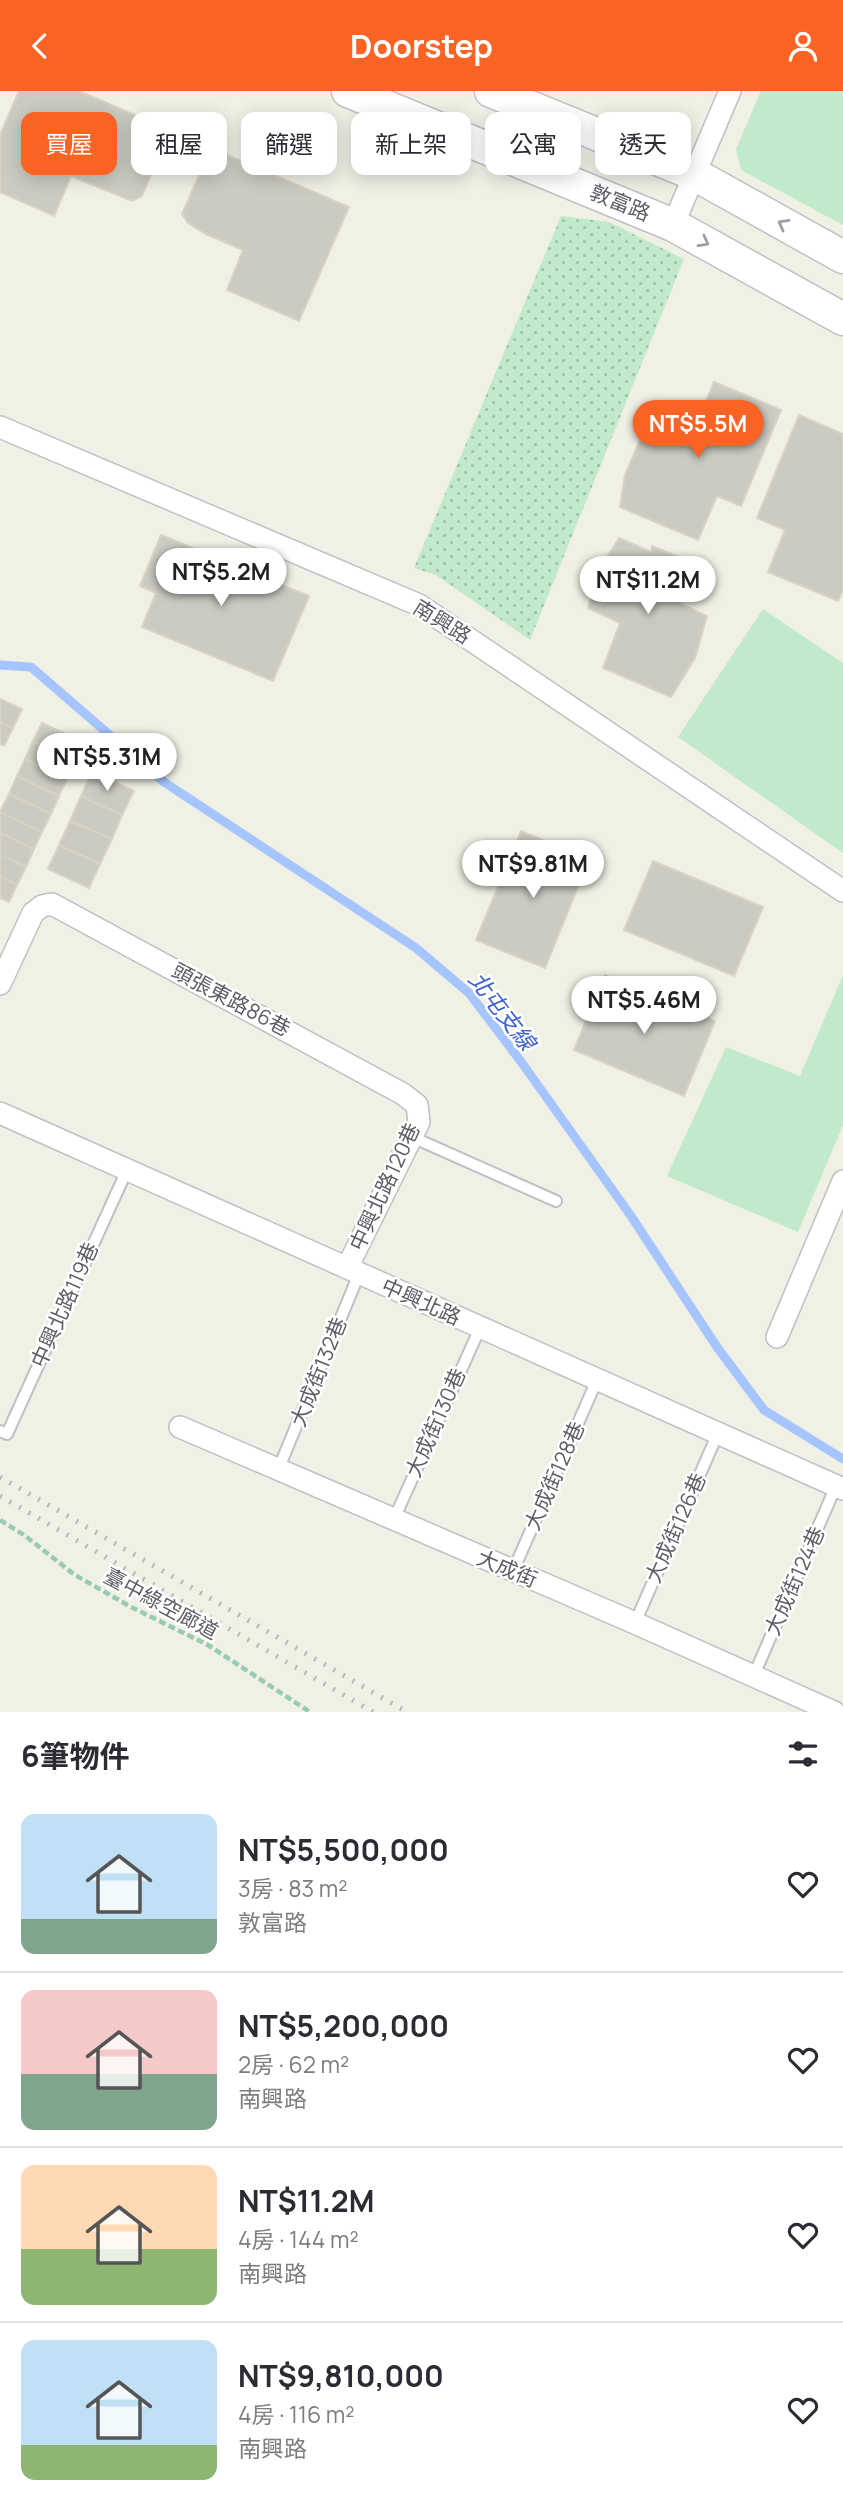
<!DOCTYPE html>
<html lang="zh-TW">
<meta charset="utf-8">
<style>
:root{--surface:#fff;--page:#f7f7f7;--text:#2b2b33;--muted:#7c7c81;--line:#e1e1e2;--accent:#f96323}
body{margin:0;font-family:Manrope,"Noto Sans TC",sans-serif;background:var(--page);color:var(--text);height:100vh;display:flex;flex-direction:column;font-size:26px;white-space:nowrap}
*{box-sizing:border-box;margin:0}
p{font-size:23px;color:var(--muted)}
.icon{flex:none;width:38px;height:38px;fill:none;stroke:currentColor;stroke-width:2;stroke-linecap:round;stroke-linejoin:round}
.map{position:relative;height:1621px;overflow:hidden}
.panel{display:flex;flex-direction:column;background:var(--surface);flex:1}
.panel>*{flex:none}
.hud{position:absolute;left:21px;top:21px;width:802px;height:63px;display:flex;gap:14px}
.price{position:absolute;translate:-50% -60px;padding:0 16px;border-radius:24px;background:#fff;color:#222;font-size:23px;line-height:46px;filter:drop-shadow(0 2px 4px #0008)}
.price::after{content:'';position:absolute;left:50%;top:42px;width:21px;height:16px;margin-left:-10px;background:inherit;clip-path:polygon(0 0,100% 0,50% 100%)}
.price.current{background:var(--accent);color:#fff}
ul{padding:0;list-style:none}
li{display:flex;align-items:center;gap:21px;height:175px;padding:0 21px}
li+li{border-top:2px solid var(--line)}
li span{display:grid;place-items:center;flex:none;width:196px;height:140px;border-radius:14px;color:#555}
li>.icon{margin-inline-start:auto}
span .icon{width:84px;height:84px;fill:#fffc;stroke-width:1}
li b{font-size:30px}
h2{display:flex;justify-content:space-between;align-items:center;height:84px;padding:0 21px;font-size:30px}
.chip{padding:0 24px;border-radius:14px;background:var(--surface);box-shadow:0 4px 18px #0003;font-size:24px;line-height:63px}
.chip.current{background:var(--accent);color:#fff}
header{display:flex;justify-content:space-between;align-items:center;height:91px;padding:0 21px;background:var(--accent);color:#fff;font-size:32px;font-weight:700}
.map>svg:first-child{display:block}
.grass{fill:#c0eac9}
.park{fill:url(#park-dots)}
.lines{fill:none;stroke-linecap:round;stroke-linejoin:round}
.stream{stroke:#a6c5ff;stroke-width:9}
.building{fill:#cccbc2;stroke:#d6d4c3;stroke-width:2}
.lane-casing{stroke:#bfc0c7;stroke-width:14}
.street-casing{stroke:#bfc0c7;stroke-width:24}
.secondary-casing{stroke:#bfc1c9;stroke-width:35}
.path{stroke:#97cbb2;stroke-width:4.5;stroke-dasharray:7 3.5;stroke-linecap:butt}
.lane{stroke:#fff;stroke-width:10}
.street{stroke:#fff;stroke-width:21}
.secondary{stroke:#fff;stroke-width:32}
.rail{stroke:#b8b8ba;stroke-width:5;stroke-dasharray:2 9;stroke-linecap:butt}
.oneway{stroke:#9e9fa4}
.labels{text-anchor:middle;stroke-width:5;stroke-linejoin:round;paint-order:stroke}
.street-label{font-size:21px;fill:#5d5f67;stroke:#fff}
.water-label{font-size:23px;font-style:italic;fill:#3d64ce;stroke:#fff}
</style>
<header><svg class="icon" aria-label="back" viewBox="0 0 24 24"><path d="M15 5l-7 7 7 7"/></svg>Doorstep<svg class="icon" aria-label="person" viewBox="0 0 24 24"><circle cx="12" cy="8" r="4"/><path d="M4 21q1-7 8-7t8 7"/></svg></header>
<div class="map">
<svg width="843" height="1621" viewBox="0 0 843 1621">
<defs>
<pattern id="park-dots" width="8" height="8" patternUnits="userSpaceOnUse" patternTransform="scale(1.75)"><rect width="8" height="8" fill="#c0eac9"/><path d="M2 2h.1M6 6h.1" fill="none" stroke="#9fc1a7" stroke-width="1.8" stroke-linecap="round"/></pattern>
</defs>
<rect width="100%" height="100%" fill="#f0f0e5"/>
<path class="grass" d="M761,0H843V134L741,79L736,58Z
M763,518L843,572V762L678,646Z
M843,884V1034L798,1141L667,1085L726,956L800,985Z"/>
<path class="park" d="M561,125L609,131L684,168L530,549L436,484L414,477Z"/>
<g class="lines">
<path class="stream" d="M0,574L31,576L164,691L416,857L469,902L522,972L631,1125L717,1256L764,1319L843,1368"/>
</g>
<path class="building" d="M19,0H79L170,39L142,105L132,110L71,85L54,125L0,101V44Z
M211,57L349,116L299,230L227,199L243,159L206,143L188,132L182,123Z
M714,291L781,319L741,415L717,405L698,449L620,416L625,384L643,342L661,317L697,332Z
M799,324L843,343V499L838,510L768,481L785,439L757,427Z
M161,444L309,505L273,590L142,536L156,502L140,495Z
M619,447L651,461L652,455L691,471L675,510L707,525L695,567L671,606L603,577L620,532L588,517L601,476Z
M0,608L22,618L13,637L0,631Z
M0,631L13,637L4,655L0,653Z
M42,632L84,652L76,670L33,650Z
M33,650L76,670L67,688L25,668Z
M25,668L67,688L59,705L17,685Z
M92,681L134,700L122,724L81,705Z
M17,685L59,705L51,723L9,703Z
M9,703L51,723L42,741L0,721Z
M81,705L122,724L112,748L70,730Z
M0,721L42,741L34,758L0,742Z
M70,730L112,748L100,773L59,754Z
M521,740L589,769L545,877L476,849Z
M0,742L34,758L26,776L0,764Z
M59,754L100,773L89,797L48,778Z
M0,764L26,776L17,794L0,785Z
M653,770L763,816L734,885L624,839Z
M0,785L17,794L9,811L0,807Z
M605,884L715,930L684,1005L574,959Z"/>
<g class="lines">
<defs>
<path id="lane" d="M412,1046L556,1110
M0,1340L7,1343L127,1079
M278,1379L359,1183
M394,1428L480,1237
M513,1480L597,1289
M635,1532L718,1342
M754,1584L836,1395"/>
<path id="street" d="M673,134L730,0
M0,336L419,514L843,800
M0,893L33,822L42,815L52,813L403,1003L417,1014L419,1031L347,1177
M0,1022L843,1398
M777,1246L843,1090
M180,1336L635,1532L834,1621"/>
<path id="secondary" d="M348,0L673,134L843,228
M491,0L694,83L843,166"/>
</defs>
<use href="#lane" class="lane-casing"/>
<use href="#street" class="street-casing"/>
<use href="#secondary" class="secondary-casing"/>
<path class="path" d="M0,1429L24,1444L75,1484L131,1516L208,1554L310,1621"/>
<use href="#lane" class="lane"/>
<use href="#street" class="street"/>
<use href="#secondary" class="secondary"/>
<path class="rail" d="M0,1386L407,1621
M0,1405L373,1621"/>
</g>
<defs><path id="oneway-chevron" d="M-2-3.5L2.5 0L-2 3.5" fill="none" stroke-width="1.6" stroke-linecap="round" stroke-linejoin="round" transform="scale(1.75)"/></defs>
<g class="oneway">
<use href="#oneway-chevron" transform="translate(783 133) rotate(-151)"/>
<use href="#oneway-chevron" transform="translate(704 151) rotate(29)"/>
</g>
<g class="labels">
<g class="street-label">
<text transform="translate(620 112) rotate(22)" y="7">敦富路</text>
<text transform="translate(442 531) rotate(32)" y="7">南興路</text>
<text transform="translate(231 909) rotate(28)" y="7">頭張東路86巷</text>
<text transform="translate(385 1096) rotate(-65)" y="7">中興北路120巷</text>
<text transform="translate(421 1211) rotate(24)" y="7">中興北路</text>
<text transform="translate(65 1214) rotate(-66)" y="7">中興北路119巷</text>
<text transform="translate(319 1281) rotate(-68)" y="7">大成街132巷</text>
<text transform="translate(436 1332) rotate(-66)" y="7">大成街130巷</text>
<text transform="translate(555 1385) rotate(-66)" y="7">大成街128巷</text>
<text transform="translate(676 1437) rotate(-66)" y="7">大成街126巷</text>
<text transform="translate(507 1478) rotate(23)" y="7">大成街</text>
<text transform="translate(795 1490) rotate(-66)" y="7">大成街124巷</text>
<text transform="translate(161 1513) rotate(28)" y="7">臺中綠空廊道</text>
</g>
<g class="water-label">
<text transform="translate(502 920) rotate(52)" y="8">北屯支線</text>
</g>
</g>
</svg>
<b class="price current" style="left:698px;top:369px">NT$5.5M</b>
<b class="price" style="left:221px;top:517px">NT$5.2M</b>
<b class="price" style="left:648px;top:525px">NT$11.2M</b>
<b class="price" style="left:107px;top:702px">NT$5.31M</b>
<b class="price" style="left:533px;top:809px">NT$9.81M</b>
<b class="price" style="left:644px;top:945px">NT$5.46M</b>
<div class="hud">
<a class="chip current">買屋</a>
<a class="chip">租屋</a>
<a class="chip">篩選</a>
<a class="chip">新上架</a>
<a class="chip">公寓</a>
<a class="chip">透天</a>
</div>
</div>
<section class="panel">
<h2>6筆物件<svg class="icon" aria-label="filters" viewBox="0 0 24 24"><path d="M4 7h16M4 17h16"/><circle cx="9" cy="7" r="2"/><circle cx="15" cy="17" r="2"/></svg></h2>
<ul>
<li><span style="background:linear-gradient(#bfe0f5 75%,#7fa58c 0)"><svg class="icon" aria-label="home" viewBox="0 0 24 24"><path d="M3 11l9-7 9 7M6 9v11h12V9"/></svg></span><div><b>NT$5,500,000</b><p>3房 · 83 m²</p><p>敦富路</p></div><svg class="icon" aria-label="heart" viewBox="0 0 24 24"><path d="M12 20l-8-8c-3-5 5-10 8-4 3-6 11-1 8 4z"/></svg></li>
<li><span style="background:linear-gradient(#f6c9c9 60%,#7fa58c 0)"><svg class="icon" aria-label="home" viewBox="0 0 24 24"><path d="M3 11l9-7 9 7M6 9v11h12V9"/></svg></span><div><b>NT$5,200,000</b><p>2房 · 62 m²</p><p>南興路</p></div><svg class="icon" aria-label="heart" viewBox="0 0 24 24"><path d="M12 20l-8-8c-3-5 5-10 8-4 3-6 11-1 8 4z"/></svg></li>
<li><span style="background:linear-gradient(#ffd9b3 60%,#8fb573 0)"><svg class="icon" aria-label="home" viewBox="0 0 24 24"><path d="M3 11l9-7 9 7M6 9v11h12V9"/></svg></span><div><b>NT$11.2M</b><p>4房 · 144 m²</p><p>南興路</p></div><svg class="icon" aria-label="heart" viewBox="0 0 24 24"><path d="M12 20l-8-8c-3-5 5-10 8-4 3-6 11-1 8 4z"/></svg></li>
<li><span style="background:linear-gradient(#bfe0f5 75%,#8fb573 0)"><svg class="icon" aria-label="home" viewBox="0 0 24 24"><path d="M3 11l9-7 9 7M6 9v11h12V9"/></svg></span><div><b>NT$9,810,000</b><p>4房 · 116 m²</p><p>南興路</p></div><svg class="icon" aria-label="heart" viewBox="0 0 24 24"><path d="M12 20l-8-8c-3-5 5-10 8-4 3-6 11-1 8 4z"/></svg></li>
</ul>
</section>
